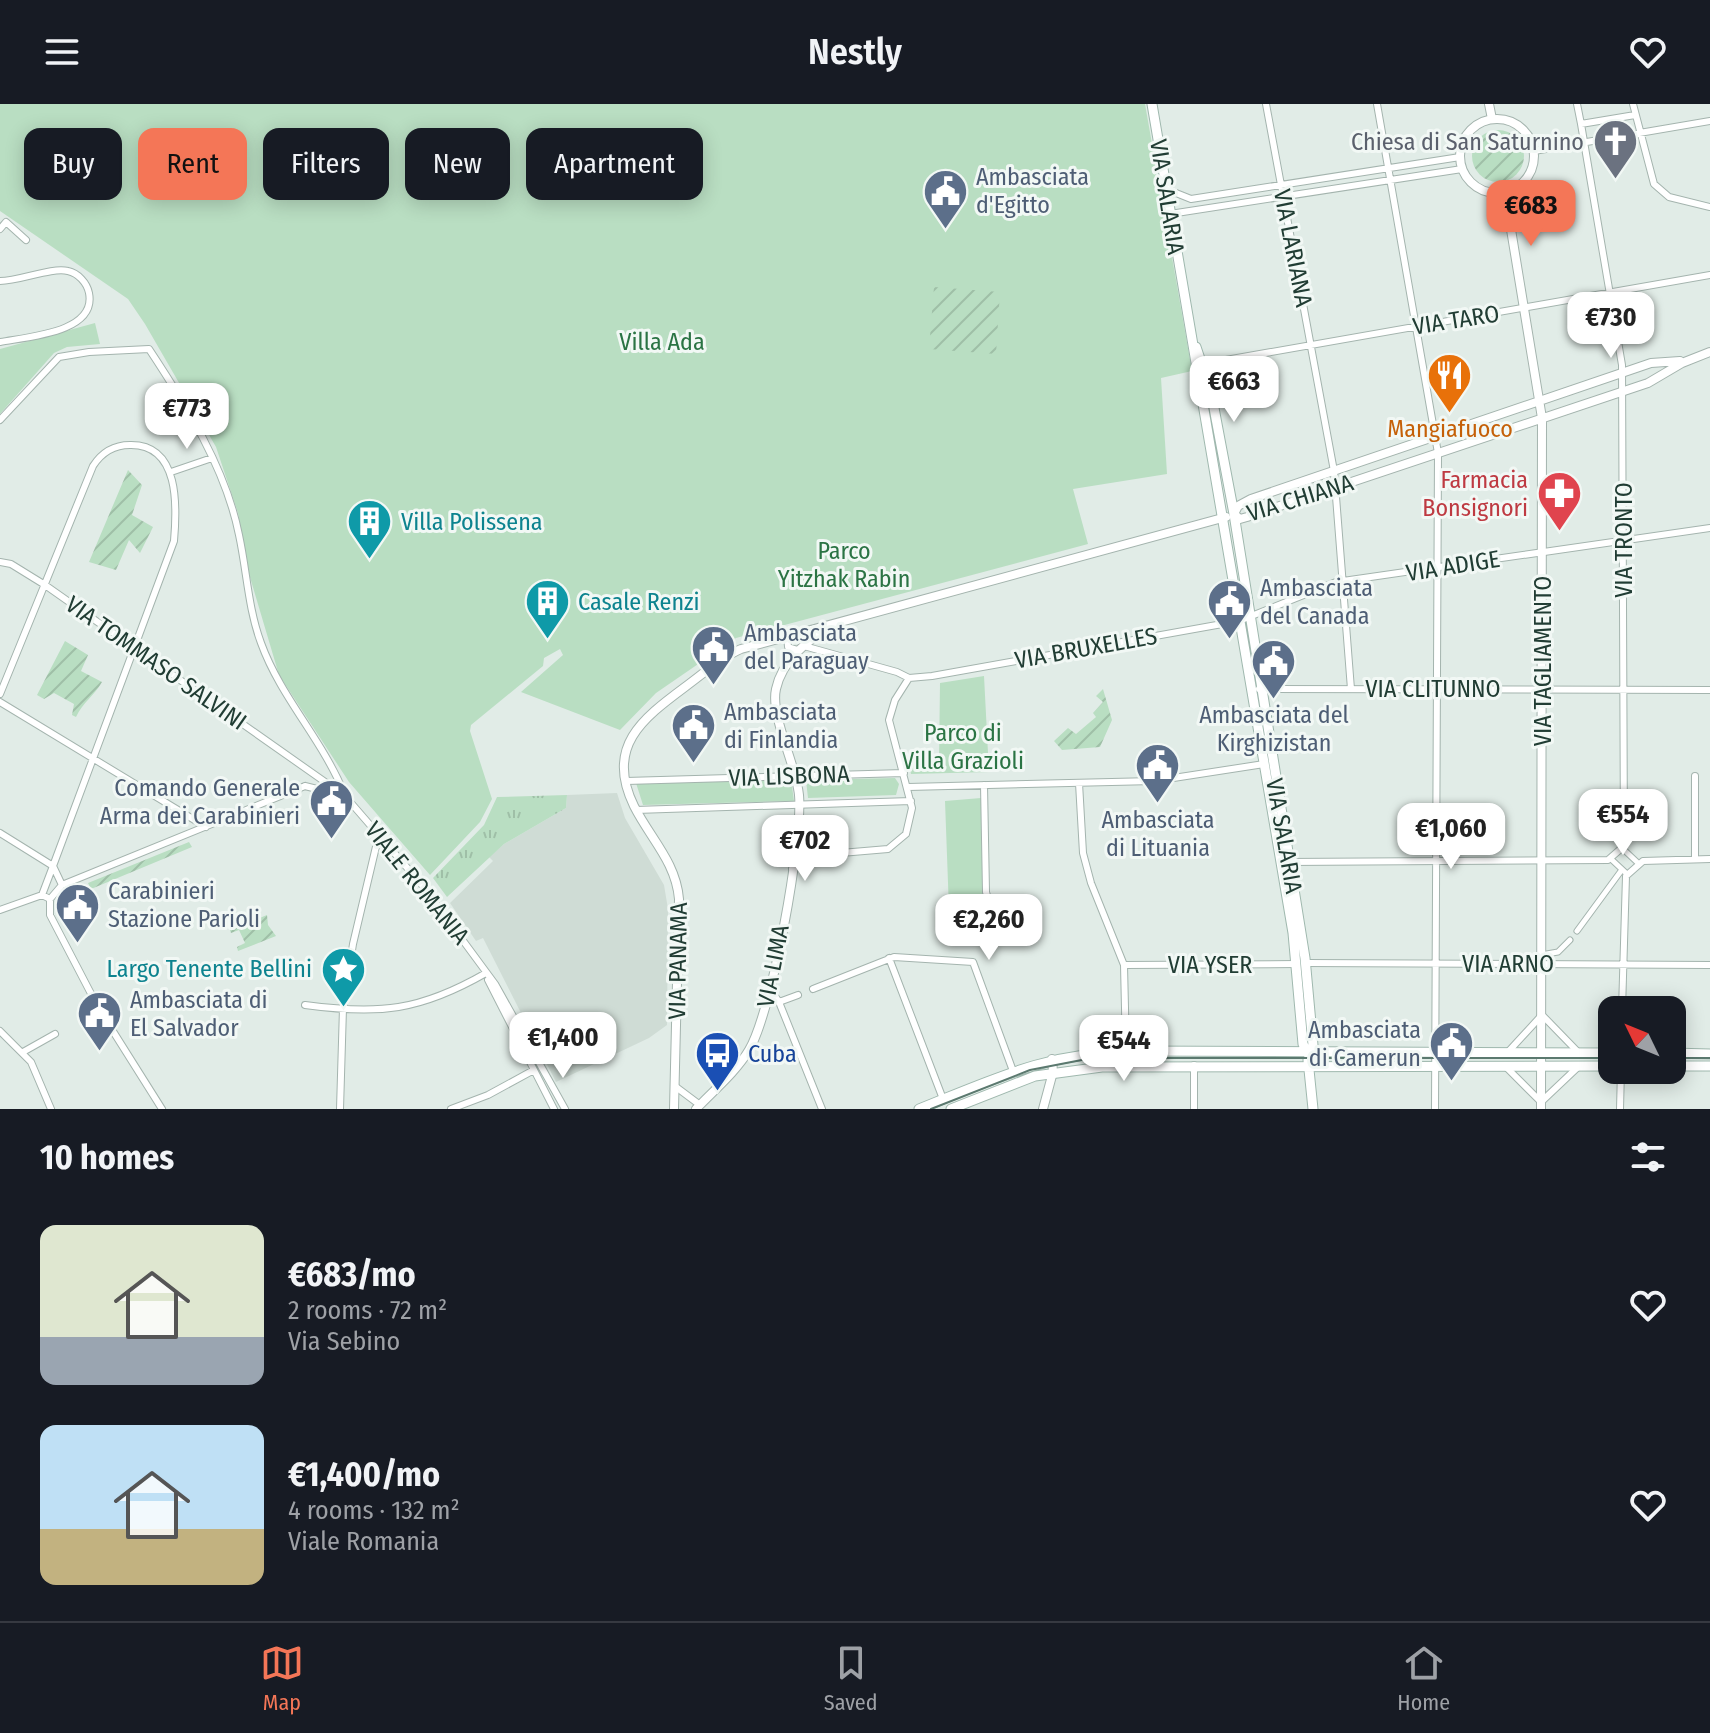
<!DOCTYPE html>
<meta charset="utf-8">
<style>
:root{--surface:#171b24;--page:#20242c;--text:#f1f3f6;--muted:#9ea1a6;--line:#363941;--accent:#f47657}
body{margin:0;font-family:"Fira Sans Condensed",sans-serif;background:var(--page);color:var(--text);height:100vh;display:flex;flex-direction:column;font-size:30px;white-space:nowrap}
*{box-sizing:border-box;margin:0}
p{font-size:26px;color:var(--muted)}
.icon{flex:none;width:44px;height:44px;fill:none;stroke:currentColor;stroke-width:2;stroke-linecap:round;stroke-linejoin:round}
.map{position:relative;height:1005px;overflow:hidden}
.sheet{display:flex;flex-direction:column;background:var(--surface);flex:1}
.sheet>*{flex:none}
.hud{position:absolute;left:24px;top:24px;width:800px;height:72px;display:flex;gap:16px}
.needle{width:52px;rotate:313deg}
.fabs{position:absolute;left:1598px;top:892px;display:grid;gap:16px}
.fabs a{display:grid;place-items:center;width:88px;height:88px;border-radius:16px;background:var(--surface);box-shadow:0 4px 20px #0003;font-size:40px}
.price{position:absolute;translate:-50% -68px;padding:0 18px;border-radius:16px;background:#fff;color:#222;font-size:26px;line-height:52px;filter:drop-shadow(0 2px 4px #0008)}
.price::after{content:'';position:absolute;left:50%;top:48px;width:24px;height:18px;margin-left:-12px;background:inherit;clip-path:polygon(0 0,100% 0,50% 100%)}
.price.on{background:var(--accent);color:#111}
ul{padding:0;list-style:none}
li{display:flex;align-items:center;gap:24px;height:200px;padding:0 40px}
li span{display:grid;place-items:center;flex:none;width:224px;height:160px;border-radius:16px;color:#555}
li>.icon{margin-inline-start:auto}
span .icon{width:96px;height:96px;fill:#fffc;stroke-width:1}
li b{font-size:34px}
h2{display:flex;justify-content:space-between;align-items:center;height:96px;padding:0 40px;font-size:34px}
.pill{padding:0 28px;border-radius:16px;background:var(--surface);box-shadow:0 4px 20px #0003;font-size:28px;line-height:72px}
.pill.on{background:var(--accent);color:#111}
header{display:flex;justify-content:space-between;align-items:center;height:104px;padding:0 40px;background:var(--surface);font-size:36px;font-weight:600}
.tabs{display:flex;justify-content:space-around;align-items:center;height:112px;border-top:2px solid var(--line);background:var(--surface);font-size:22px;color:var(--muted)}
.tabs a{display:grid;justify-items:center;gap:4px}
.tabs .on{color:var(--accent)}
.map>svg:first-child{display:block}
.built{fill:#cfdcd5}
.grass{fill:url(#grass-tufts)}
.park{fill:#b9dec2}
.garden{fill:url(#garden-furrows)}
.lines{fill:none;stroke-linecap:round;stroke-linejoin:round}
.pedestrian-casing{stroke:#a4b4ae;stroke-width:7}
.minor-casing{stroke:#a4b4ae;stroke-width:8}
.tertiary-casing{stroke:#a4b4ae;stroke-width:10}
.secondary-casing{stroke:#9fb8ae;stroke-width:11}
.pedestrian{stroke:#fff;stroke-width:5}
.minor{stroke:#fff;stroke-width:6}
.tertiary{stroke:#fff;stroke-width:8}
.secondary{stroke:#fff;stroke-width:9}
.tram{stroke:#5b796f;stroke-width:2}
.labels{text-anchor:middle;stroke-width:6;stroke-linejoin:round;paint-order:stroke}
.worship-label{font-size:24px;fill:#5b616d;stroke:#f2f8f5;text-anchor:end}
.service-label{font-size:24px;fill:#4e5e75;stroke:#f2f8f5;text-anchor:start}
.street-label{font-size:24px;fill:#213d34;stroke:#f2f8f5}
.park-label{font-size:24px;fill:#2b7444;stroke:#f2f8f5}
.food-label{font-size:24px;fill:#c56008;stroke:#f2f8f5}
.health-label{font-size:24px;fill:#be3a42;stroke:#f2f8f5;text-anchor:end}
.culture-label{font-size:24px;fill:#0d838f;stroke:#f2f8f5;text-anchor:start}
.transit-label{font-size:24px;fill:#164399;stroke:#f2f8f5;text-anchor:start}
</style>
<header><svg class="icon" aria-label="menu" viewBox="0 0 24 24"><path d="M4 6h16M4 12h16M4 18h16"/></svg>Nestly<svg class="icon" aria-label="heart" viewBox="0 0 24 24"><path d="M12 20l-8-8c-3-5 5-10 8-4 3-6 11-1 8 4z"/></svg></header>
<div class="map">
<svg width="1710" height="1005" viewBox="0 0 1710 1005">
<defs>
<pattern id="grass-tufts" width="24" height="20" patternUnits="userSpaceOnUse" patternTransform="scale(2)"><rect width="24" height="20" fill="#b9dec2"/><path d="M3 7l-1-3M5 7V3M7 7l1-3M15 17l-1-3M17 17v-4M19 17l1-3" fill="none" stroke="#9fbfa7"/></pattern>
<pattern id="garden-furrows" width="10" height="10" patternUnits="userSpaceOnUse" patternTransform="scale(2)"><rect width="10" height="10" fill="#b9dec2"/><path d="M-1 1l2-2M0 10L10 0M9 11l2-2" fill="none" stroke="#9fbfa7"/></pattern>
</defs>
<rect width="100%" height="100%" fill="#e1ece7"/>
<path class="built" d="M617,689L625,714L664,781L668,805L667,921L649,934L556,978L483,834L476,837L450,799L493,757L489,753L504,740L566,704L567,691Z"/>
<path class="grass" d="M567,691L566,704L504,740L447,793L433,774L484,721L497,693Z"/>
<path class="park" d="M0,0H1145L1192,267L1161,274L1167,370L1073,385L1088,440L736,534L656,589L620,626L521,588L563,551L560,545L544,554L543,562L471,621L470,627L492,695L480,718L430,771L349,678L279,571L247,463L238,409L216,343L145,220L128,195L0,107Z
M95,219L100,240L67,243L54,249L0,310V245Z
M984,572L989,668L911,670L909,659L939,658L940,579Z
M895,674L899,680L896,691L808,694L806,676Z
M791,675L794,697L643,701L636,679Z
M981,694L983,805L949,806L945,697Z"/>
<path class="garden" d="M1472 52a26 26 0 1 1 52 0a26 26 0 1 1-52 0Z
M934,183L1000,188L996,250L929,245Z
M128,366L142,381L132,411L153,423L140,449L129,436L116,466L89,458Z
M65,537L88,551L81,567L102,578C94,592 83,598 76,613L72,611L74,600L54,589L44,595L37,591Z
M1103,585L1112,616L1100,643L1062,646L1054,637L1068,624L1076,630L1096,613L1093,609L1103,598L1096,592Z
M189,738L192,743L91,785L88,779Z
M267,811L268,821L276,832L238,847L237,843L245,839L239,826L231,829L230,826Z"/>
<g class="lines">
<defs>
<path id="pedestrian" d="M1622,744L1638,759
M1611,755L1627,770
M1577,827L1621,767
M1541,851L1558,848L1570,836"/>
<path id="minor" d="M1266,0L1334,367L1351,585
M1377,0L1438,349L1435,1005
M1577,0L1581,20
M1633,0L1654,80L1669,93L1710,103
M1534,47L1710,17
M1166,85L1191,95L1460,53
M1170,110L1462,65
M0,125L6,118L26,136
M0,177C20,177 51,163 68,167C78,169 87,179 89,189C97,229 26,233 0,238
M1203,260L1710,171
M0,316L59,253L89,248L149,245C186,301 226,365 239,431C247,468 248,504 261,539C281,594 322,635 344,689
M171,368L212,354
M0,458L11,460L45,481L345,692L422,781L495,880L565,1005
M787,531L788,543L798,546
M804,542L897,568L909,574L932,572L1239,517L1336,478L1710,424
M1259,585L1710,586
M0,590L93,362C102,348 114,341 130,341C180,340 177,403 174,437L53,762L0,729
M0,598L206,723
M626,677L904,669
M1079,679L1083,749L1091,779L1124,861L1126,947
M984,681L986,788L993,812
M305,682L345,692
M908,683L1154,677L1264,660
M636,706L911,697
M1695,755V672
M1286,758L1608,756L1624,742L1622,261L1581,20L1635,11
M53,762L62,781L50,795L42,791Z
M792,765L841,749L888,745L906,730L912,704L889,616L895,596L909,574
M62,781L305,682
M50,795V811L99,905L162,1005
M0,806L42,791
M889,854L943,995
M1306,859L1710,861
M1124,861L1297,860
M488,876L554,1005
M770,885L779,898L822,1005
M813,885L894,853L973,858L1013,967
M779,898L798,891
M305,901C379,911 420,907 486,869
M1622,906L1626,772L1643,757L1710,755
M0,927L31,958L51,1005
M23,948L55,930
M1508,948L1542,911L1578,948
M1505,962L1541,998L1578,963
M676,983L700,1001
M340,1005L343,904L353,840L379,730
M451,1005L488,991L532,967
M1194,1005V961
M1620,1005L1621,966"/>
<path id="tertiary" d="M1489,0L1492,15
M1460 52a37 37 0 1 1 74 0a37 37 0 1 1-74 0Z
M1505,89L1542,314L1541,1005
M1234,410L1240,415L1247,413L1648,279L1682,259L1710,248
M1234,410L1238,402L1251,395L1651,259L1680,257
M674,1005L679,795C676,758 650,734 634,702C605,643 642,615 685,583C703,570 720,554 741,545L1226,413
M696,1005C713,987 736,968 749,946C772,908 803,736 799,691C796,660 770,612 776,585C782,557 807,536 831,523
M1043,1005L1053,968L1052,955"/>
<path id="secondary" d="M1152,0L1293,829L1303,940L1308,950
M1196,243L1211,288L1234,410L1305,854L1313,941L1308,956L1313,1005
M1672,949L1710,950
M1672,962H1710
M919,1005C994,975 1049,948 1132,947L1612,949
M951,1005L1035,972L1102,963L1612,962"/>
</defs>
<use href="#pedestrian" class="pedestrian-casing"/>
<use href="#minor" class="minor-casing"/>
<use href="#tertiary" class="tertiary-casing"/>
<use href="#secondary" class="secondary-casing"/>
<use href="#pedestrian" class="pedestrian"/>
<use href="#minor" class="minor"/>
<use href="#tertiary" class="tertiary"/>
<use href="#secondary" class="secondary"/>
<path class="tram" d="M1672,954H1710
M931,1005L1030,966L1092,954H1612"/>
</g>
<defs>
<symbol id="church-pin" viewBox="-11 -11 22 30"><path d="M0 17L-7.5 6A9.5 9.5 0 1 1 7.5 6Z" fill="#6b7280" stroke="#f2f8f5"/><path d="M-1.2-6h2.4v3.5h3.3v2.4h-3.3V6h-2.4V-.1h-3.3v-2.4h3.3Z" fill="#fff"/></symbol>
<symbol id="civic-pin" viewBox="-11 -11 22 30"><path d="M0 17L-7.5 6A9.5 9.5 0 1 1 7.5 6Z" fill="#5c6f8a" stroke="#f2f8f5"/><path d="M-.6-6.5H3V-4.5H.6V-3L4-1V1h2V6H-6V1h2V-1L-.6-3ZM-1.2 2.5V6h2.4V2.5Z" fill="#fff"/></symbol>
<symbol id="restaurant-pin" viewBox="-11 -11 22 30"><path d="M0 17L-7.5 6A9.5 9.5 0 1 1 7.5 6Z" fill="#e8710a" stroke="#f2f8f5"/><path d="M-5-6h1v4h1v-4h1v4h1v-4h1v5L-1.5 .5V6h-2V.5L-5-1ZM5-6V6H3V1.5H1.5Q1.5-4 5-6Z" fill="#fff"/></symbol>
<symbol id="pharmacy-pin" viewBox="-11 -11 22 30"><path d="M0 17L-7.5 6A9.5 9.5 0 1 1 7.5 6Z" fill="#e0444e" stroke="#f2f8f5"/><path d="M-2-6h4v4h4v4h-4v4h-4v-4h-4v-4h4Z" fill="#fff"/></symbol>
<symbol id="building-pin" viewBox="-11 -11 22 30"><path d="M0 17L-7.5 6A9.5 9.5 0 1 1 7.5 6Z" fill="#0f9aa8" stroke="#f2f8f5"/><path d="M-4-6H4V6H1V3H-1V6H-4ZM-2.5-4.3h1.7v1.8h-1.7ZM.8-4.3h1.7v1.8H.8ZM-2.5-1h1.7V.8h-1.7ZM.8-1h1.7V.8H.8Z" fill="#fff"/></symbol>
<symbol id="sight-pin" viewBox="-11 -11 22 30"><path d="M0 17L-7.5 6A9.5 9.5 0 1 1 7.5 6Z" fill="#0f9aa8" stroke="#f2f8f5"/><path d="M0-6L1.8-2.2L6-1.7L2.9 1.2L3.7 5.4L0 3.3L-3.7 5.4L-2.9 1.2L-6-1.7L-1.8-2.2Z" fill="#fff"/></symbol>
<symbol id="bus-pin" viewBox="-11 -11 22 30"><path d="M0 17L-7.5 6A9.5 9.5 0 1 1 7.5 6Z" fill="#1a4fb4" stroke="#f2f8f5"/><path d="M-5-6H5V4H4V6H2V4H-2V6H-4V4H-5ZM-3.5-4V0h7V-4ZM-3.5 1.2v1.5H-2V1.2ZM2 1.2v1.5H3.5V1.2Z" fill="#fff"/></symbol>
</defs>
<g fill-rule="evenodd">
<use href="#church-pin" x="1590" y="12" width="51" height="69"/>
<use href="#civic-pin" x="920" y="62" width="51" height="69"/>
<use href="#restaurant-pin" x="1424" y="246" width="51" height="69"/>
<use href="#pharmacy-pin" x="1534" y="364" width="51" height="69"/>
<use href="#building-pin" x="344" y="392" width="51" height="69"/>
<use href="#building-pin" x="522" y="472" width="51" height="69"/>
<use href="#civic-pin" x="1204" y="472" width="51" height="69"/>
<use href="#civic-pin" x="688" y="518" width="51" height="69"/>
<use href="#civic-pin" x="1248" y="532" width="51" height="69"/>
<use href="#civic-pin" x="668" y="596" width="51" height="69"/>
<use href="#civic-pin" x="1132" y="636" width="51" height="69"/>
<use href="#civic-pin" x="306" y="672" width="51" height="69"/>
<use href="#civic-pin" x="52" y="776" width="51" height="69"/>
<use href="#sight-pin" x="318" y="840" width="51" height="69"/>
<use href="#civic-pin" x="74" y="884" width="51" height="69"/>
<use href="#civic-pin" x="1426" y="914" width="51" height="69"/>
<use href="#bus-pin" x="692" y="924" width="51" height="69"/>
</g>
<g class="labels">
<g class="worship-label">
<text x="1584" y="46">Chiesa di San Saturnino</text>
</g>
<g class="service-label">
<text x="976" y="81">Ambasciata<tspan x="976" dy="28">d'Egitto</tspan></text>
<text x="1260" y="492">Ambasciata<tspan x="1260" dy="28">del Canada</tspan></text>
<text x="744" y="537">Ambasciata<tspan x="744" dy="28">del Paraguay</tspan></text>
<text x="724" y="616">Ambasciata<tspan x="724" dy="28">di Finlandia</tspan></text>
<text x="1274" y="619" text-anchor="middle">Ambasciata del<tspan x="1274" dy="28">Kirghizistan</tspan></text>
<text x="300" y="692" text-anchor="end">Comando Generale<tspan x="300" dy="28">Arma dei Carabinieri</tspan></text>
<text x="1158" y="724" text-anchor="middle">Ambasciata<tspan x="1158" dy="28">di Lituania</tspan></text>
<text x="108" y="795">Carabinieri<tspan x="108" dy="28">Stazione Parioli</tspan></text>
<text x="130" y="904">Ambasciata di<tspan x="130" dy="28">El Salvador</tspan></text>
<text x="1421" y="934" text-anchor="end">Ambasciata<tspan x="1421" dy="28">di Camerun</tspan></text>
</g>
<g class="street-label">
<text transform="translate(1167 93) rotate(81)" y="8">VIA SALARIA</text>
<text transform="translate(1293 144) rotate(79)" y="8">VIA LARIANA</text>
<text transform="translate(1456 216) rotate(-9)" y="8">VIA TARO</text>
<text transform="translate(1300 394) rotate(-17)" y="8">VIA CHIANA</text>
<text transform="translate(1624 436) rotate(-90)" y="8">VIA TRONTO</text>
<text transform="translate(1453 462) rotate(-9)" y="8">VIA ADIGE</text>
<text transform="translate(1086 544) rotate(-10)" y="8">VIA BRUXELLES</text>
<text transform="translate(1543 557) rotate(-90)" y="8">VIA TAGLIAMENTO</text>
<text transform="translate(156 559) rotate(35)" y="8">VIA TOMMASO SALVINI</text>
<text x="1433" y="593">VIA CLITUNNO</text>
<text transform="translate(789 672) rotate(-2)" y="8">VIA LISBONA</text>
<text transform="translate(1284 732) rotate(80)" y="8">VIA SALARIA</text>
<text transform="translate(417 779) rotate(51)" y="8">VIALE ROMANIA</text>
<text transform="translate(678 857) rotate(-89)" y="8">VIA PANAMA</text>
<text x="1508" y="868">VIA ARNO</text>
<text x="1210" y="869">VIA YSER</text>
<text transform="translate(773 862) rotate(-79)" y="8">VIA LIMA</text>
</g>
<g class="park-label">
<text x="662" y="246">Villa Ada</text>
<text x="844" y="455">Parco<tspan x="844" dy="28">Yitzhak Rabin</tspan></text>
<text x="963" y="637">Parco di<tspan x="963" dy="28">Villa Grazioli</tspan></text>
</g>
<g class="food-label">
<text x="1450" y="333">Mangiafuoco</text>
</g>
<g class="health-label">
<text x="1528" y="384">Farmacia<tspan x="1528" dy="28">Bonsignori</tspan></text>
</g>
<g class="culture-label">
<text x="401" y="426">Villa Polissena</text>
<text x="578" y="506">Casale Renzi</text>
<text x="312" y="873" text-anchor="end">Largo Tenente Bellini</text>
</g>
<g class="transit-label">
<text x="748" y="958">Cuba</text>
</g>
</g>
</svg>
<div class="fabs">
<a><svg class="needle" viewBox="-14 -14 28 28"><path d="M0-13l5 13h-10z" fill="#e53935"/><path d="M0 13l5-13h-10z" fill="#9ea1a6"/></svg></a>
</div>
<b class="price on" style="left:1531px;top:144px">€683</b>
<b class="price" style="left:1611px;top:256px">€730</b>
<b class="price" style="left:1234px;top:320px">€663</b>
<b class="price" style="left:187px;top:347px">€773</b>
<b class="price" style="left:1623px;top:753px">€554</b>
<b class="price" style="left:1451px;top:767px">€1,060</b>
<b class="price" style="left:805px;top:779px">€702</b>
<b class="price" style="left:989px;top:858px">€2,260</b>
<b class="price" style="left:563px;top:976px">€1,400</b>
<b class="price" style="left:1124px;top:979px">€544</b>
<div class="hud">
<a class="pill">Buy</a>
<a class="pill on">Rent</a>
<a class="pill">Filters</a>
<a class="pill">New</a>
<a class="pill">Apartment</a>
</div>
</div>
<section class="sheet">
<h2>10 homes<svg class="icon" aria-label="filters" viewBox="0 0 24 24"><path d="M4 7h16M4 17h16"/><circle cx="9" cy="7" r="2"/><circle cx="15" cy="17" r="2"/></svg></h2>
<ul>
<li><span style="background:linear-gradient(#dfe7d0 70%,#9aa5b1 0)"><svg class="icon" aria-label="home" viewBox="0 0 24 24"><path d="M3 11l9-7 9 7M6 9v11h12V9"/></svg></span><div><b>€683/mo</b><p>2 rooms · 72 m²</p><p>Via Sebino</p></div><svg class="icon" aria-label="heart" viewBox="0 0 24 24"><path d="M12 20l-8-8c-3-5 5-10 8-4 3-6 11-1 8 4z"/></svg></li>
<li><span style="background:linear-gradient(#bfe0f5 65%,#c2b280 0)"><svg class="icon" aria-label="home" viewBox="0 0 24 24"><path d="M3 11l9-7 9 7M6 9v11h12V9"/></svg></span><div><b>€1,400/mo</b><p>4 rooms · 132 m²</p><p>Viale Romania</p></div><svg class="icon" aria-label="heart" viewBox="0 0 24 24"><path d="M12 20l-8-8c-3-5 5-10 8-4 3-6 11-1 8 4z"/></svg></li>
</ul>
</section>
<nav class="tabs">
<a class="on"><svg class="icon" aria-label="map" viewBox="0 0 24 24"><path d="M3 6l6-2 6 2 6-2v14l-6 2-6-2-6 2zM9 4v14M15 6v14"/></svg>Map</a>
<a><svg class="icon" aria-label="saved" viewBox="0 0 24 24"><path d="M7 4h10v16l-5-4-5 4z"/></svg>Saved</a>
<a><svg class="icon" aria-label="home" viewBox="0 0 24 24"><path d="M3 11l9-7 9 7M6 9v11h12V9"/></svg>Home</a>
</nav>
